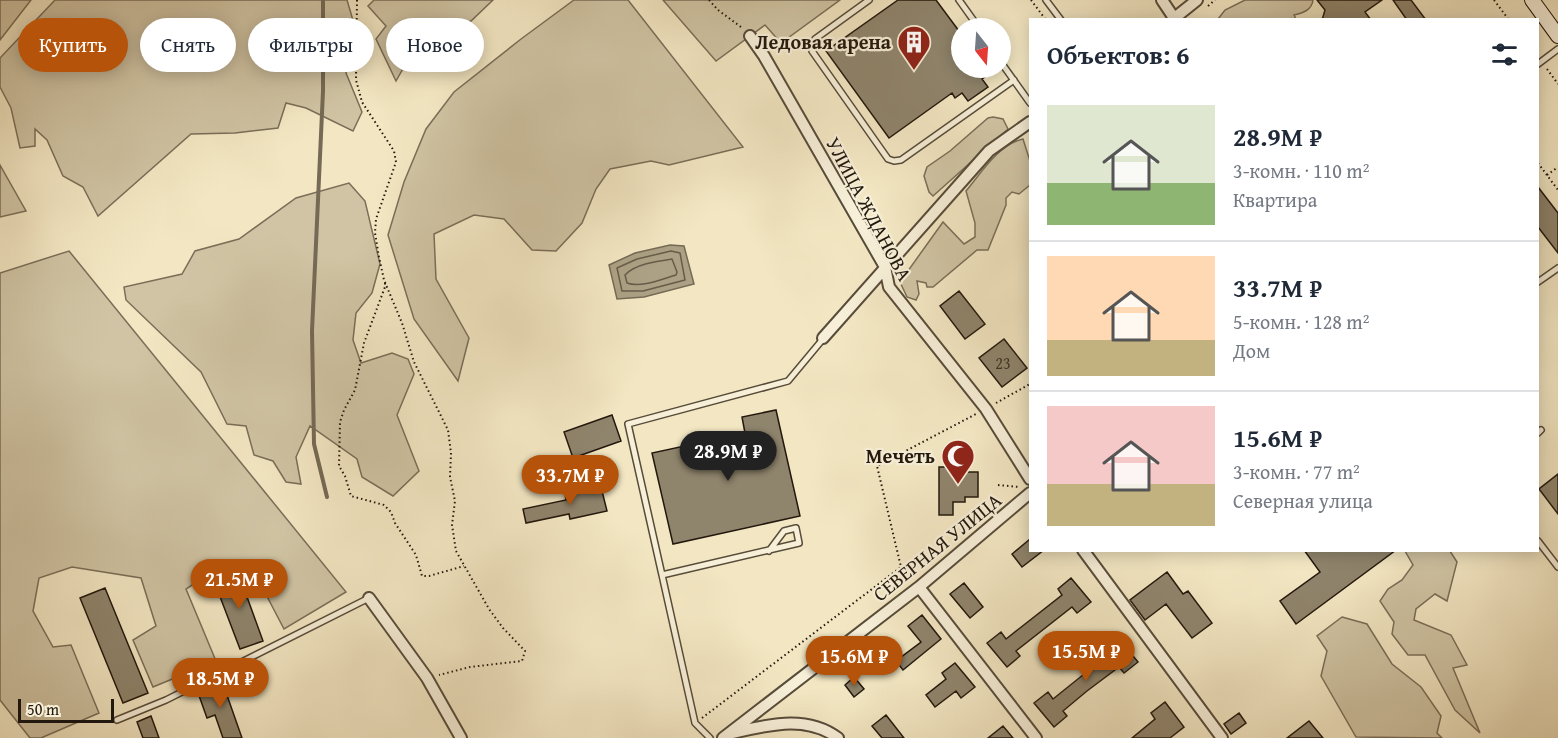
<!DOCTYPE html>
<html lang="ru">
<meta charset="utf-8">
<style>
:root{--surface:#fff;--page:#f6f6f7;--text:#1f2937;--muted:#747a83;--line:#e0e1e3;--accent:#b45309}
body{margin:0;font-family:"Gentium Book Plus",serif;background:var(--page);color:var(--text);height:100vh;display:flex;flex-direction:column;font-size:22px;white-space:nowrap}
*{box-sizing:border-box;margin:0}
p{font-size:20px;color:var(--muted)}
.icon{flex:none;width:33px;height:33px;fill:none;stroke:currentColor;stroke-width:2;stroke-linecap:round;stroke-linejoin:round}
.map{position:relative;flex:1;overflow:hidden}
.panel{position:absolute;left:1029px;top:18px;width:510px;height:534px;display:flex;flex-direction:column;background:var(--surface);border-radius:0px;box-shadow:0 3px 15px #0003}
.panel>*{flex:none}
.hud{position:absolute;left:18px;top:18px;width:570px;height:54px;display:flex;gap:12px}
.needle{width:39px;rotate:163deg}
.tools{position:absolute;left:951px;top:18px;display:grid;gap:12px}
.tools a{display:grid;place-items:center;width:60px;height:60px;border-radius:50%;background:var(--surface);box-shadow:0 3px 15px #0003;font-size:30px}
.scale{position:absolute;left:18px;bottom:15px;width:96px;box-sizing:border-box;padding-left:6px;border:3px solid #23180d;border-top:0;font-size:16px;line-height:21px;white-space:nowrap;color:#23180d;-webkit-text-stroke:4px #f7efd8;paint-order:stroke}
.price{position:absolute;translate:-50% -51px;padding:0 14px;border-radius:21px;background:var(--accent);color:#fff;font-size:20px;line-height:39px;filter:drop-shadow(0 2px 3px #0008)}
.price::after{content:'';position:absolute;left:50%;top:36px;width:18px;height:14px;margin-left:-9px;background:inherit;clip-path:polygon(0 0,100% 0,50% 100%)}
.price.active{background:#222;color:#fff}
ul{padding:0;list-style:none}
li{display:flex;align-items:center;gap:18px;height:150px;padding:0 18px}
li+li{border-top:2px solid var(--line)}
li span{display:grid;place-items:center;flex:none;width:168px;height:120px;border-radius:0px;color:#555}
li>.icon{margin-inline-start:auto}
span .icon{width:72px;height:72px;fill:#fffc;stroke-width:1}
li b{font-size:26px}
h2{display:flex;justify-content:space-between;align-items:center;height:72px;padding:0 18px;font-size:26px}
.pill{padding:0 21px;border-radius:27px;background:var(--surface);box-shadow:0 3px 15px #0003;font-size:21px;line-height:54px}
.pill.active{background:var(--accent);color:#fff}
.map>svg:first-child{display:block}
.green{fill:#d0c4a4;stroke:#7a6e58;stroke-width:1.5}
.water{fill:#aca185;stroke:#756a55;stroke-width:1.5}
.lines{fill:none;stroke-linecap:round;stroke-linejoin:round}
.shore{stroke:#685c49;stroke-width:1.5}
.stream{stroke:#756a55;stroke-width:4}
.building{fill:#8f846c;stroke:#23180d;stroke-width:1.5}
.service-casing{stroke:#574c3a;stroke-width:8}
.minor-casing{stroke:#574c3a;stroke-width:14}
.secondary-casing{stroke:#23180d;stroke-width:16}
.path{stroke:#23180d;stroke-width:2;stroke-dasharray:1.5 3;stroke-linecap:butt}
.service{stroke:#f7efd8;stroke-width:5}
.minor{stroke:#f7efd8;stroke-width:10}
.secondary{stroke:#f7efd8;stroke-width:14}
.labels{text-anchor:middle;stroke-width:4.5;stroke-linejoin:round;paint-order:stroke}
.number-label{font-size:16px;fill:#3e3325}
.poi-label{font-size:20px;font-weight:bold;fill:#23180d;stroke:#f7efd8;text-anchor:end}
.street-label{font-size:20px;fill:#23180d;stroke:#f7efd8}
</style>
<div class="map">
<svg width="1558" height="738" viewBox="0 0 1558 738">
<rect width="100%" height="100%" fill="#f3e7c3"/>
<filter id="stains"><feTurbulence type="fractalNoise" baseFrequency=".00333" numOctaves="4"/><feColorMatrix values="0 0 0 0 .2 0 0 0 0 .09 0 0 0 0 .02 0 0 0 .5 -.17"/></filter>
<radialGradient id="worn" r=".72"><stop offset=".6" stop-color="#630" stop-opacity="0"/><stop offset="1" stop-color="#630" stop-opacity=".3"/></radialGradient>
<path class="green" d="M0,0H31L0,40Z
M55,0H347L357,34L346,73L362,112L353,131L306,108L286,103L278,128L235,133L191,134L98,216L83,187L63,176L47,140L35,129V146L20,148L11,108L0,87V58Z
M374,0H493L471,21L457,25L404,32L409,58L396,81L376,39L386,26L368,6Z
M574,0H628L743,147L669,165L651,161L610,169L596,189L582,223L556,251L532,250L504,219L474,215L434,234L436,279L469,338L458,381L414,319L388,235L404,182L426,129L454,92L521,39Z
M663,0H840L781,43L765,25L716,61Z
M1245,0H1313C1312,10 1303,13 1294,15L1296,19H1218L1225,10Z
M993,117L1003,119L1008,129L933,196L929,192L924,176L927,167L950,151L988,118Z
M1023,139L1030,161V185L1019,194L1012,192L1006,198V205L988,250H977L933,287H927L926,283L917,281L919,294L916,300L907,297L900,282L943,222L964,244L975,237V223L966,191C981,173 999,144 1023,139Z
M0,165L26,211L0,217Z
M349,183L365,201L380,264L372,293L356,313L353,340L361,363L392,353L408,359L414,374L397,415L419,471L393,496L362,477L357,459L310,426L296,457L301,484L286,482L273,461L254,455L246,426L227,424L201,372L126,300L124,287L182,274L195,251L239,239L296,198Z
M69,251L346,592L284,629L261,585L229,561L186,589L216,661L153,687L133,640L156,626L141,578L72,567L39,578L33,611L53,647L71,645L99,713L41,738H30L0,700V273Z
M1405,551H1450L1457,562L1447,601L1435,594L1416,609L1414,620L1451,635L1467,665L1453,668L1480,733L1455,710L1425,655H1408L1392,634L1394,622L1380,601L1388,589L1402,580L1413,565Z
M1342,617L1367,624L1392,664L1421,687L1441,716L1437,733L1442,738L1356,737L1321,676L1327,651L1317,636Z"/>
<path class="water" d="M670,245L684,246L694,284L644,297L617,299L609,265L635,253Z"/>
<g class="lines">
<path class="shore" d="M671,251L680,253L685,280L643,291H622L617,268L637,259Z
M672,259L677,272L676,275C662,279 641,288 627,283L625,275C635,264 658,261 672,259Z"/>
<path class="stream" d="M323,0V91L312,331L314,444L327,497"/>
</g>
<path class="building" d="M898,0H936L962,35V68H984L989,74L982,79L988,87L968,101L962,93L955,98L952,93L889,138L826,51Z
M1317,0H1382L1365,12L1371,20H1322L1325,10Z
M1393,0H1411L1426,20H1407Z
M1538,187L1558,213V253L1538,227Z
M959,291L985,324L965,339L940,306Z
M1004,339L1027,368L1002,387L979,358Z
M776,410L800,516L673,544L652,453L745,433L742,417Z
M612,415L621,441L573,458L564,432Z
M939,467H965V472H978V497H965V502H953V515H939Z
M1558,474V514L1539,489Z
M601,487L607,511L570,519L569,514L526,523L523,509L566,500L565,494Z
M1030,539V550H1044L1022,567L1012,554Z
M1304,550H1396L1296,624L1280,601L1320,572Z
M238,572L263,641L240,649L214,581Z
M1167,572L1183,594L1188,591L1212,623L1192,638L1166,604L1145,620L1130,600Z
M1071,578L1091,602L1077,613L1072,607L1016,651L1020,656L1007,667L987,643L1001,632L1006,639L1062,595L1058,589Z
M964,583L983,607L970,618L950,594Z
M105,588L148,693L123,703L80,598Z
M922,615L941,639L903,670L896,661L921,642L908,626Z
M1118,638L1138,662L1124,673L1119,667L1087,691L1063,711L1067,716L1054,727L1034,703L1048,692L1053,699L1109,654L1104,649Z
M955,663L975,687L961,698L956,691L935,707L926,695L946,679L942,673Z
M854,677L864,689L854,697L845,685Z
M222,681L242,738H223L215,715L207,718L197,690Z
M1165,702L1184,727L1170,738H1132L1155,719L1151,713Z
M1239,713L1246,723L1231,734L1224,724Z
M886,715L904,738H882L872,726Z
M151,716L159,738H143L137,722Z
M1309,721L1323,738H1287Z
M1003,726L1013,738H988Z"/>
<g class="lines">
<defs>
<path id="service" d="M869,0L815,39L812,51L888,159L894,161L901,160L1014,80
M959,0L979,28
M1046,0L1061,20
M1000,61L1030,103
M1538,64L1558,49
M1538,282L1558,268
M1538,433L1541,430
M1538,541L1558,567
M769,551L784,531L796,528L799,543L662,575L628,424L788,381L823,339
M662,575L695,723L710,738
M117,720L166,700L369,598"/>
<path id="minor" d="M1162,0L1174,18
M1172,20L1197,0
M750,36L764,56L885,267L889,287L986,409L1030,479
M823,338L989,151L1030,122
M1083,550L1222,738
M919,587L1036,738
M369,598L427,678L461,738
M732,733C768,725 806,714 838,738
M723,738L919,587L1030,493"/>
<path id="secondary" d="M1532,0L1558,36"/>
</defs>
<use href="#service" class="service-casing"/>
<use href="#minor" class="minor-casing"/>
<use href="#secondary" class="secondary-casing"/>
<path class="path" d="M357,0L356,80L362,102L394,151L396,162L376,219L375,233L379,257L384,280L402,323L414,362L448,430L451,453L450,477L455,501L452,525L456,551L489,609L503,628L525,651L522,661L470,667L439,675
M709,0L718,10L741,27
M1031,0L1046,20
M1494,0L1509,20
M1208,6L1215,0
M1547,69L1558,84
M1538,163L1558,190
M1547,175L1558,167
M385,283V287L364,343L355,390L344,410L340,422L339,466L345,476L351,496L384,505L391,512L395,523L416,555L422,576H429L464,566
M996,403L1030,384
M998,485L1019,487
M702,718L901,567L877,466L976,414"/>
<use href="#service" class="service"/>
<use href="#minor" class="minor"/>
<use href="#secondary" class="secondary"/>
</g>
<defs>
<symbol id="building-pin" viewBox="-11 -11 22 30"><path d="M0 17L-7.5 6A9.5 9.5 0 1 1 7.5 6Z" fill="#8f2418" stroke="#f7efd8"/><path d="M-4-6H4V6H1V3H-1V6H-4ZM-2.5-4.3h1.7v1.8h-1.7ZM.8-4.3h1.7v1.8H.8ZM-2.5-1h1.7V.8h-1.7ZM.8-1h1.7V.8H.8Z" fill="#fff"/></symbol>
<symbol id="mosque-pin" viewBox="-11 -11 22 30"><path d="M0 17L-7.5 6A9.5 9.5 0 1 1 7.5 6Z" fill="#8f2418" stroke="#f7efd8"/><path d="M3.5-4.9A6 6 0 1 0 3.5 4.9A5 5 0 1 1 3.5-4.9Z" fill="#fff"/></symbol>
</defs>
<g fill-rule="evenodd">
<use href="#building-pin" x="895" y="23" width="38" height="52"/>
<use href="#mosque-pin" x="939" y="437" width="38" height="52"/>
</g>
<g class="labels">
<g class="number-label">
<text x="1003" y="369">23</text>
</g>
<g class="poi-label">
<text x="891" y="49">Ледовая арена</text>
<text x="935" y="463">Мечеть</text>
</g>
<g class="street-label">
<text transform="translate(869 209) rotate(62)" y="7">УЛИЦА ЖДАНОВА</text>
<text transform="translate(937 547) rotate(-39)" y="7">СЕВЕРНАЯ УЛИЦА</text>
</g>
</g>
<rect width="100%" height="100%" filter="url(#stains)"/>
<rect width="100%" height="100%" fill="url(#worn)"/>
</svg>
<div class="tools">
<a><svg class="needle" viewBox="-14 -14 28 28"><path d="M0-13l5 13h-10z" fill="#e53935"/><path d="M0 13l5-13h-10z" fill="#747a83"/></svg></a>
</div>
<div class="scale">50 m</div>
<b class="price active" style="left:728px;top:482px">28.9M ₽</b>
<b class="price" style="left:570px;top:506px">33.7M ₽</b>
<b class="price" style="left:239px;top:610px">21.5M ₽</b>
<b class="price" style="left:1086px;top:682px">15.5M ₽</b>
<b class="price" style="left:854px;top:687px">15.6M ₽</b>
<b class="price" style="left:220px;top:709px">18.5M ₽</b>
<div class="hud">
<a class="pill active">Купить</a>
<a class="pill">Снять</a>
<a class="pill">Фильтры</a>
<a class="pill">Новое</a>
</div>
<section class="panel">
<h2>Объектов: 6<svg class="icon" aria-label="filters" viewBox="0 0 24 24"><path d="M4 7h16M4 17h16"/><circle cx="9" cy="7" r="2"/><circle cx="15" cy="17" r="2"/></svg></h2>
<ul>
<li><span style="background:linear-gradient(#dfe7d0 65%,#8fb573 0)"><svg class="icon" aria-label="home" viewBox="0 0 24 24"><path d="M3 11l9-7 9 7M6 9v11h12V9"/></svg></span><div><b>28.9M ₽</b><p>3-комн. · 110 m²</p><p>Квартира</p></div></li>
<li><span style="background:linear-gradient(#ffd9b3 70%,#c2b280 0)"><svg class="icon" aria-label="home" viewBox="0 0 24 24"><path d="M3 11l9-7 9 7M6 9v11h12V9"/></svg></span><div><b>33.7M ₽</b><p>5-комн. · 128 m²</p><p>Дом</p></div></li>
<li><span style="background:linear-gradient(#f6c9c9 65%,#c2b280 0)"><svg class="icon" aria-label="home" viewBox="0 0 24 24"><path d="M3 11l9-7 9 7M6 9v11h12V9"/></svg></span><div><b>15.6M ₽</b><p>3-комн. · 77 m²</p><p>Северная улица</p></div></li>
</ul>
</section>
</div>
